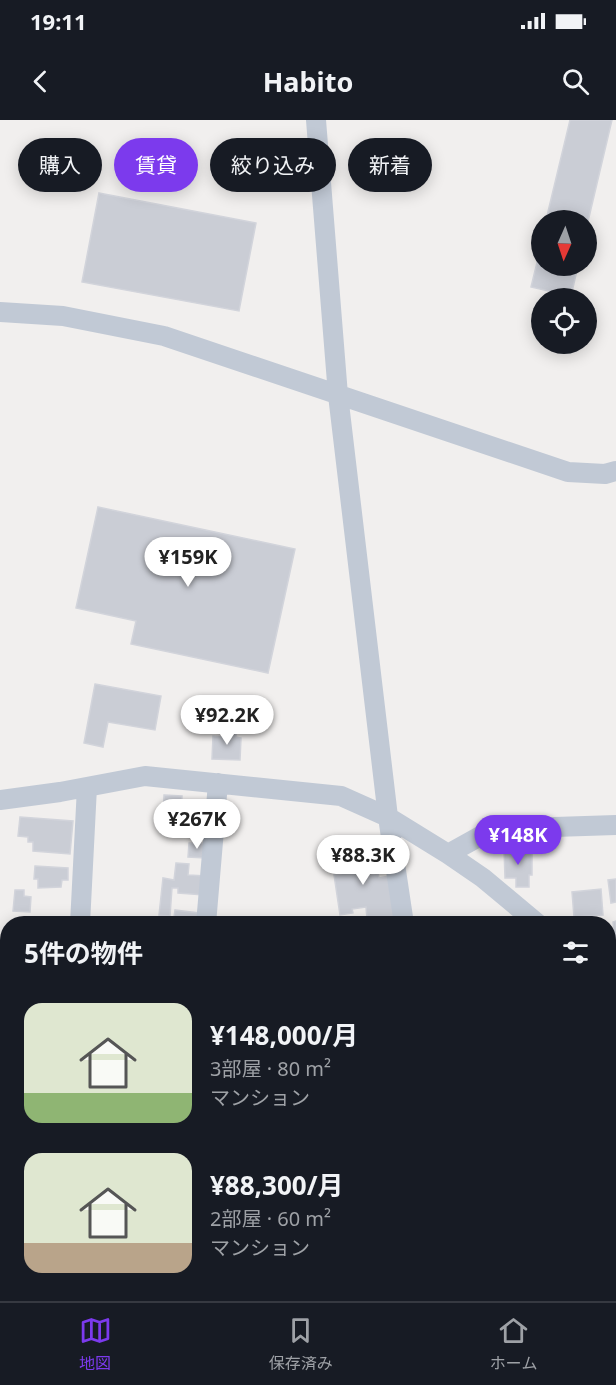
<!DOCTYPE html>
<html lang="ja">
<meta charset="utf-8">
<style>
:root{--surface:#171b24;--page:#242831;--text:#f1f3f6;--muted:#9ea1a6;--line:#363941;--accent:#7c3aed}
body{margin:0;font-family:"Noto Sans","Noto Sans JP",sans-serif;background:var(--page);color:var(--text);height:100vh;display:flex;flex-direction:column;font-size:22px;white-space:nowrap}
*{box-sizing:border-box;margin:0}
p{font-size:20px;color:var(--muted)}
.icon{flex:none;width:33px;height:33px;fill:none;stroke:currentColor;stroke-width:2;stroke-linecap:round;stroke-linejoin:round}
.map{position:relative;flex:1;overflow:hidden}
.drawer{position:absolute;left:0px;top:796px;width:616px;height:386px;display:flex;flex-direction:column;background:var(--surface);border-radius:24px 24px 0 0;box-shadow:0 3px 15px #0003}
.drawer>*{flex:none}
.guide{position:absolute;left:18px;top:18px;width:580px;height:54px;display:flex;gap:12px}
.needle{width:39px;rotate:183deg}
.fabs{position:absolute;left:531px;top:90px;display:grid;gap:12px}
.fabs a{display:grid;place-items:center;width:66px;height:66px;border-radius:50%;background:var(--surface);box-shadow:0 3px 15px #0003;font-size:30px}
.price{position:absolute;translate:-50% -51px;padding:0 14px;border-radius:21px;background:#fff;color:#222;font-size:20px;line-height:39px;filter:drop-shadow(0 2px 3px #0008)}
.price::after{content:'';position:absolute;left:50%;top:36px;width:18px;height:14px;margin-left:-9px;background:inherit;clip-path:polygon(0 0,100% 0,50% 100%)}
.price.selected{background:var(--accent);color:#fff}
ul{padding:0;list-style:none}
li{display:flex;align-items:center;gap:18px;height:150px;padding:0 24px}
li span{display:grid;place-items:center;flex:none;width:168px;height:120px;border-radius:18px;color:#555}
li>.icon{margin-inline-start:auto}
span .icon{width:72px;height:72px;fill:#fffc;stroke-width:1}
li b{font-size:26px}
h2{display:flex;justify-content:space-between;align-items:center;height:72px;padding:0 24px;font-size:26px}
.pill{padding:0 21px;border-radius:27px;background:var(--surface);box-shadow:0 3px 15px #0003;font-size:21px;line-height:54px}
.pill.selected{background:var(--accent);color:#fff}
.status{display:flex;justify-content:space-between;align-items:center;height:42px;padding:0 30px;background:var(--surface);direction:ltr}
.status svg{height:16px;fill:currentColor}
header{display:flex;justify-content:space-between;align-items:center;height:78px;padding:0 24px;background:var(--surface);font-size:27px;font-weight:700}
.tab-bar{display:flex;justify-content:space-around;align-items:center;height:84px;border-top:2px solid var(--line);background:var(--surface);font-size:16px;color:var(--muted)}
.tab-bar a{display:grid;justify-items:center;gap:3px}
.tab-bar .selected{color:var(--accent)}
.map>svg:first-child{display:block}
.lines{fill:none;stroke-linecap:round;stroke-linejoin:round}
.river{stroke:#82d2f4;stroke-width:33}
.building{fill:#cacdd5;stroke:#d2d4db;stroke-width:1.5}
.highway-casing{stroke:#6d86ae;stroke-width:32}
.minor{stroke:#c1c9d5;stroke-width:20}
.highway{stroke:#829bc2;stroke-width:30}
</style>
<div class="status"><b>19:11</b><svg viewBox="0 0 49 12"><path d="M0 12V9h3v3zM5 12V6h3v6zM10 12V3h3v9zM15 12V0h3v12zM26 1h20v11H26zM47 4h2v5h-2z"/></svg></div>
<header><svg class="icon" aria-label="back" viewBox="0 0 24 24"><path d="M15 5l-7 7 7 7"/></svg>Habito<svg class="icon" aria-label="search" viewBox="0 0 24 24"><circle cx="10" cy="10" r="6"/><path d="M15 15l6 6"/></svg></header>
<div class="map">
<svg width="616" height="1181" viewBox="0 0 616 1181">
<rect width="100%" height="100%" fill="#f1efee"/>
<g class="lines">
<path class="river" d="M0,967H8
M609,975L616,974"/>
</g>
<path class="building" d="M570,0H612L586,110V100H546Z
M99,73L256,103L239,191L82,162Z
M542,122V146H578L571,176L531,167Z
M98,387L295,429L268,553L131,524L136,501L76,488Z
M95,564L161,576L155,610L108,602L103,627L84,623Z
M225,607H236V617L241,618L240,640L212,639L213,616L225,617Z
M164,675L182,676L180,704L163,702Z
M185,691L210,694L208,707L202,706L201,711L182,709Z
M20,697L73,701L70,734L33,731V722H28V717L18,716Z
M364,721L369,755L378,753L379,758L390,756L397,804H370H372L371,798L367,799L366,787L352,789L353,793L340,795L334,755L341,754L336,725Z
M189,723H205V738L188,737Z
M504,729H518V732L532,731V755H529V767H516V758H505Z
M176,743L189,744L188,755L206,756L204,775L178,773V768H172L170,796L159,795L163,758L174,760Z
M35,746L68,748V760H62L61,767L38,768V759H34Z
M616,759V782L611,783L608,760Z
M601,769L603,795L574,797L572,772Z
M15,770H24V776L31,777L30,792L13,791Z
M175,790L199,793L198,804H173Z
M472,797H483L482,801L492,802V804H461H471Z
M14,800L34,801L33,804H14Z
M616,801V827L613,802Z
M0,912H8V940H0Z
M0,1021H8V1052H0Z
M609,1143H611L614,1172L609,1173Z
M3,1147H8V1174H64L63,1181L0,1180Z
M106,1174H135V1181H107Z
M159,1174H178V1175H175V1181H160Z
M182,1174H202L203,1180L189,1181L188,1176L182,1177Z
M210,1174H222L223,1180L211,1181Z
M229,1174H238L239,1179L230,1180Z
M318,1174H343L318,1178Z
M395,1174H416V1181H395Z
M432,1174H461L453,1181H441L440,1177L433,1178Z
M541,1174H557V1179L541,1180Z
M562,1174H585L586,1180L566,1181V1178L562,1179Z"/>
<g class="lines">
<defs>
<path id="highway" d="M609,1034L616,1033
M0,1076L8,1077"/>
</defs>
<use href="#highway" class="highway-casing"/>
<path class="minor" d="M316,0L338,275L388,697L404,804
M0,192L63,196L164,216L568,352L605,354L616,351
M0,680L60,672L145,656L341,676L388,697L448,734L483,758L538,804
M448,734L493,709L616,705
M80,804L87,667
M206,804L218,663
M609,867L616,874
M609,947L616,946
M0,951H8
M609,1093L616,1092
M0,1116H8
M424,1174L425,1181
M475,1181L483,1174"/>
<use href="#highway" class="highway"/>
</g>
</svg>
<div class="fabs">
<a><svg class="needle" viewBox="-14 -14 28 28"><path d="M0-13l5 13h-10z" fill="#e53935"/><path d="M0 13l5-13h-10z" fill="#9ea1a6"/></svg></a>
<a><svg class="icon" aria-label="locate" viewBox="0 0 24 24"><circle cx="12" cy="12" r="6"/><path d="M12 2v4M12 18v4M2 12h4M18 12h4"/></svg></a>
</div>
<b class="price" style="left:188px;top:468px">¥159K</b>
<b class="price" style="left:227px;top:626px">¥92.2K</b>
<b class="price" style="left:197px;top:730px">¥267K</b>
<b class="price selected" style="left:518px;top:746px">¥148K</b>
<b class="price" style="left:363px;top:766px">¥88.3K</b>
<div class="guide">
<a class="pill">購入</a>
<a class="pill selected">賃貸</a>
<a class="pill">絞り込み</a>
<a class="pill">新着</a>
</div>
<section class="drawer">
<h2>5件の物件<svg class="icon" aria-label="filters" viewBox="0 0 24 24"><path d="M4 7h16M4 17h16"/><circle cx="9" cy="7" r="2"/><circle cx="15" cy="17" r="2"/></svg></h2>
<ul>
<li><span style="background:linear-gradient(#dfe7d0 75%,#8fb573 0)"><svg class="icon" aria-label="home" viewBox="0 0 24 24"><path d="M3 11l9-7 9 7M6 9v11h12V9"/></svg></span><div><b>¥148,000/月</b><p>3部屋 · 80 m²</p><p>マンション</p></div></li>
<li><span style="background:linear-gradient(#dfe7d0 75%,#b9a48a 0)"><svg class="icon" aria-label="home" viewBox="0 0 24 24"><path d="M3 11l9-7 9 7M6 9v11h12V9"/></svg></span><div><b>¥88,300/月</b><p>2部屋 · 60 m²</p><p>マンション</p></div></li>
</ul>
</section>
</div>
<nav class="tab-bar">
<a class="selected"><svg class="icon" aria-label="map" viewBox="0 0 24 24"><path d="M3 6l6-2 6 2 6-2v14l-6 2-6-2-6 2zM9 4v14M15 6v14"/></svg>地図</a>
<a><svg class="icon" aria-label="saved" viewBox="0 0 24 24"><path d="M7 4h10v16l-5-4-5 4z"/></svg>保存済み</a>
<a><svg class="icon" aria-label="home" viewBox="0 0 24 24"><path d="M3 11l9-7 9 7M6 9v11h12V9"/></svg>ホーム</a>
</nav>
